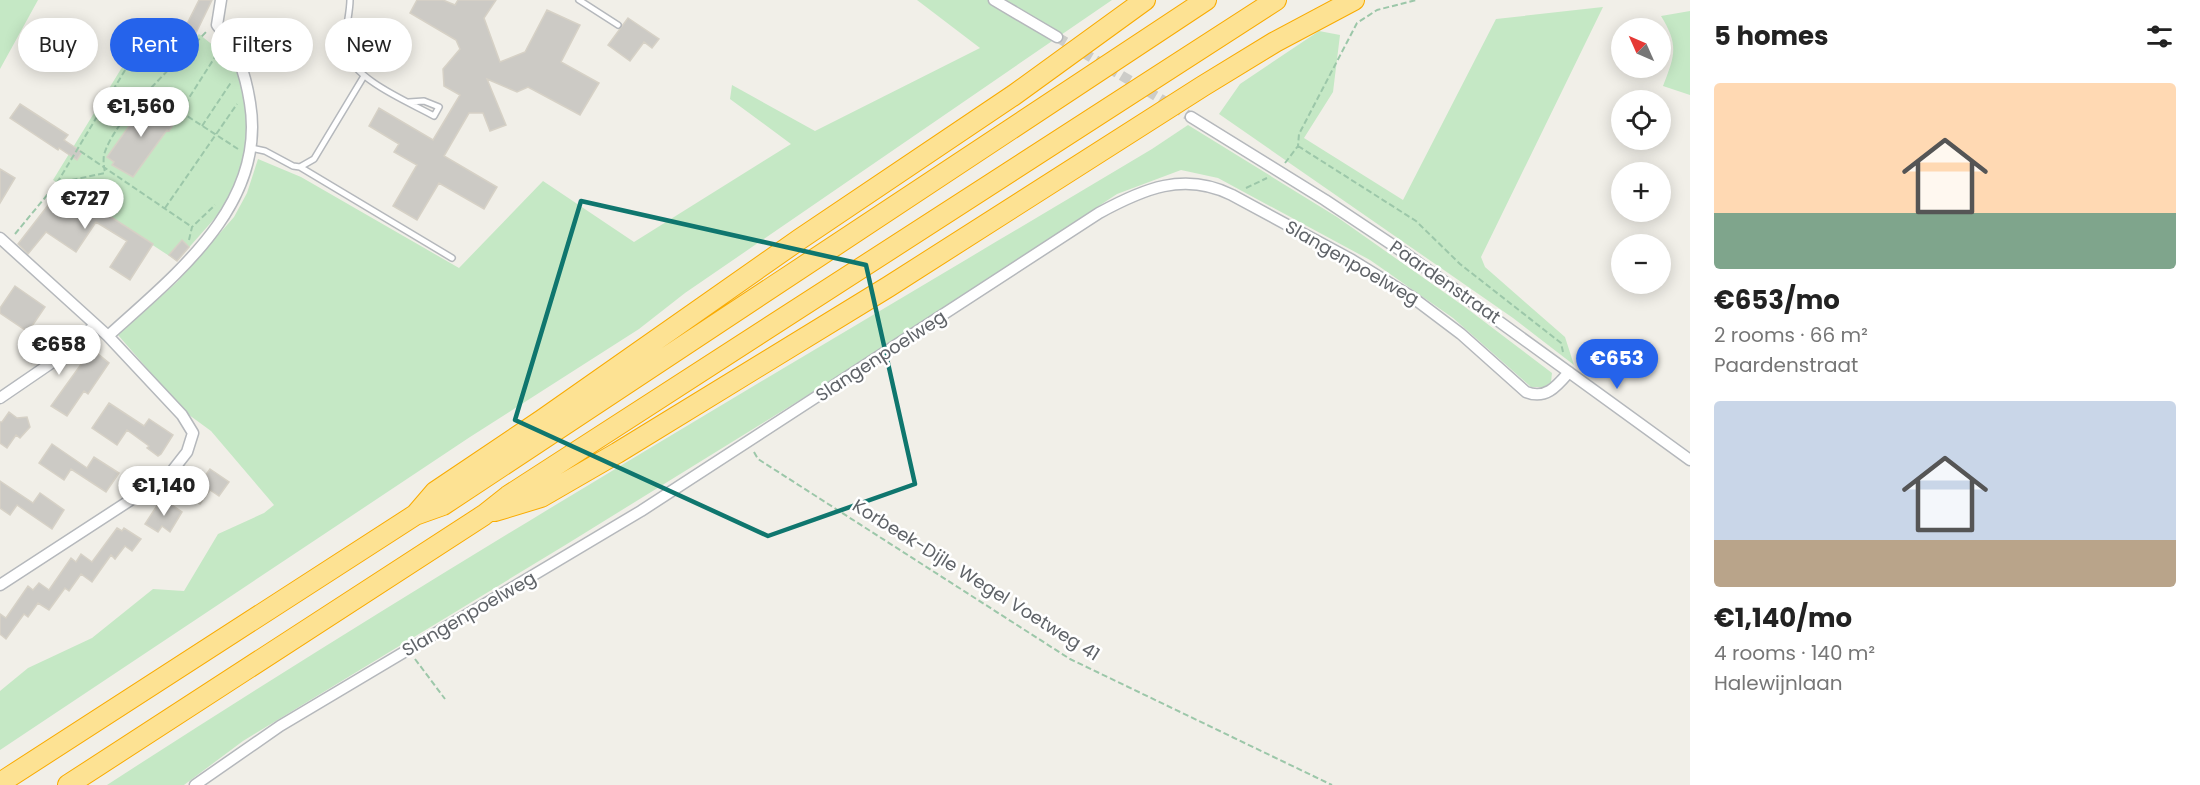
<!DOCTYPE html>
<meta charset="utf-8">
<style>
:root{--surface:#fff;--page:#f6f6f6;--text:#222;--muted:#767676;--accent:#2563eb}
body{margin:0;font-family:Poppins,sans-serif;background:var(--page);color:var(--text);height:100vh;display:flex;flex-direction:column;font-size:22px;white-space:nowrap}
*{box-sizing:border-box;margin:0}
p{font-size:20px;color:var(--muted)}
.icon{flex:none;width:33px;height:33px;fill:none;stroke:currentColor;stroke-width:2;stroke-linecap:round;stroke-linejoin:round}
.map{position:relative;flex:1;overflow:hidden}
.side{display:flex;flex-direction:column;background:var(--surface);width:510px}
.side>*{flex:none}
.top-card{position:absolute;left:18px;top:18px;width:570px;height:54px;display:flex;gap:12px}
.needle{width:39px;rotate:315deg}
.tools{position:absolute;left:1611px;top:18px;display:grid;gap:12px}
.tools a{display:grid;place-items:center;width:60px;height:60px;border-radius:50%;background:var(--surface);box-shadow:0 3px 15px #0003;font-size:30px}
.price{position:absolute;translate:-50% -51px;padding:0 14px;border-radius:21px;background:#fff;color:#222;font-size:20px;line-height:39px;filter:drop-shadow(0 2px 3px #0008)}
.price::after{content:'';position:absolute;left:50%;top:36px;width:18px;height:14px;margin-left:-9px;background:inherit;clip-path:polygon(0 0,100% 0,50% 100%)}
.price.on{background:var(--accent);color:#fff}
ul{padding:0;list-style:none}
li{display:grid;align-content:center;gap:12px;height:318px;padding:0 24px}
li span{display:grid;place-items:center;height:186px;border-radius:6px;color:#555}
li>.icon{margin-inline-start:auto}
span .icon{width:108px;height:108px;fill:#fffc;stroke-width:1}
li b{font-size:26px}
h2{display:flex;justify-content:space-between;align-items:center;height:72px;padding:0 24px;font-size:26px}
.pill{padding:0 21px;border-radius:27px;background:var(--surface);box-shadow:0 3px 15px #0003;font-size:21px;line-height:54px}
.pill.on{background:var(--accent);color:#fff}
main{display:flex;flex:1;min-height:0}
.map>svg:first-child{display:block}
.green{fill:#c5e8c5}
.building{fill:#cccac5;stroke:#d6d1c6;stroke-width:1.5}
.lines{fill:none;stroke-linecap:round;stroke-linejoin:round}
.minor-tunnel{stroke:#ccccc8;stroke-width:10;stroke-dasharray:10 5;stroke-linecap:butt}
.service-casing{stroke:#b5b8bc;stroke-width:8}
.minor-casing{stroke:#b5b8bc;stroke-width:13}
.motorway-casing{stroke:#f9ab00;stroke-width:22}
.path{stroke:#9cc7a9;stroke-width:2;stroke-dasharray:6 3;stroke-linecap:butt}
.service{stroke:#fff;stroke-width:5}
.minor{stroke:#fff;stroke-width:10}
.motorway{stroke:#fde293;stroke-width:20}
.marked{fill:none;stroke:#0f766e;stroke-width:4.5;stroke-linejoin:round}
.labels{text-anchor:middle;stroke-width:5;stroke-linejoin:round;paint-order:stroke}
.street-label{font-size:18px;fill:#5f6368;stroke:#fff}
</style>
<main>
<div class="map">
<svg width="1690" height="785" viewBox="0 0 1690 785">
<rect width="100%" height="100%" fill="#f1efe8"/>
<path class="green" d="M0,0H38L0,69Z
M917,0H1112L685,293L639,329L470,437L0,750V691L28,668L92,638L153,589L184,591L218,534L264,513L274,505L211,431L185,412L118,335L177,282L234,217L247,193L258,159L301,177L459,268L543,181L634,242L791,144L730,99L732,85L815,131L980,48Z
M1603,7L1481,257L1485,267L1565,337L1574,365L1513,318L1219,114L1240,84L1319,31L1340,35L1333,92L1304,138L1403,200L1496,19Z
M1690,11V95L1663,86C1675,55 1679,45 1661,16Z
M143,33L181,53L199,34L235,63L242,85L248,134L242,165L234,187L223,209L177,261L53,180Z
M1188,125L1337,217L1465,307L1552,373L1551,382L1544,387H1531L1453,318L1370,260L1218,178L1181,170L1117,194L879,351L567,544L243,741L184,785H107C449,563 802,358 1152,149Z"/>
<path class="building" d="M199,0H212L194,37L183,32Z
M417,0H443L455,5L458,0H496L484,18L500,62L525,52L547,10L580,25L561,62L599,83L580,115L528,87L517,92L487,79L506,125L490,131L483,113H469L444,156L497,187L484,209L439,183L417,220L393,206L417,165L394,152L399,144L369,126L379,108L433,140L460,95L444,86L443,69L460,49L456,40L410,13Z
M628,18L659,39L652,48L644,42L630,61L608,45Z
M146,102L151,106H162L177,119L169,131L167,130L133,177L112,165L114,162L107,157Z
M20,104L68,135L64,140L82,152L77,160L59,148L58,150L10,118Z
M0,169L15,178L0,203Z
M63,186L153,244L130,280L110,267L127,241L96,222L76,252L46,232L28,254L18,244Z
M182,240L189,247L177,261L169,255Z
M15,286L45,307L28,332L0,313V308Z
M92,349L109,363L88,394L84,391L67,416L51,406Z
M109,403L144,426L149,419L173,435L161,454L158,456L147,448L149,446L127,430L117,445L92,428Z
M9,412L17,418L27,417L30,427L20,438L16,435L7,448L0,443V422H2Z
M52,444L87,468L94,457L119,473L106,492L71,469L64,480L39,463Z
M210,469L229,482L219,496L210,490L200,504L185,494L200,473L205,476Z
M0,481L33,503L40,493L64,510L52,529L17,505L10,515L0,508Z
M162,498L182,512L170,532L162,526L158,532L145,524Z
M117,528L122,531L124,528L141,539L132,551L125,546L115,559L111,555L92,582L81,574L69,591L65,588L49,610L38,603L28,617L24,614L6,639L0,634V614L6,618L28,586L33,590L39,583L49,590L71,558L76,562L81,554L92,562Z"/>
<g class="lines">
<path class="minor-tunnel" d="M1057,37L1191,117"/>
<defs>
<path id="service" d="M350,0C350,15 343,37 346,51C354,80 409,102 434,116L439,107L424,101L409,102
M579,0L618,25
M251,148L265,151L293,166L300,167L314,159L364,76
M300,167L452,258"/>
<path id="minor" d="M994,0L1057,37
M1191,117L1325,200L1406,254L1690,460
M0,238L108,336L182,415L193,433L187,452L169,475L0,585
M108,336C175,275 267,205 250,103C245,71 237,50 217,25L221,0
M0,398L60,357L95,325
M195,785L280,726L641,511L1099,213C1143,189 1184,171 1232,195L1352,260L1412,297L1461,334L1526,392C1546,400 1557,386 1569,372"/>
<path id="motorway" d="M495,511L541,497L617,453L888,287L1203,86L1275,42L1354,0
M417,513L435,492L542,420L800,239L1014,95L1145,0
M0,783L415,515L443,505L1206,0
M68,785L484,515L508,496L1276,0"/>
</defs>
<use href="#service" class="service-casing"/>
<use href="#minor" class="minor-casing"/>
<use href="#motorway" class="motorway-casing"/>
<path class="path" d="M150,92L238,149
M180,112L215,57L227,66
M202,126L232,81
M1298,146L1416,221L1460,264L1561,343L1563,352
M80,151L192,227
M1285,163L1298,146L1299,134L1357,23L1377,10L1416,0
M57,183L142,42
M1246,188L1267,178
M165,208L237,104
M15,234L57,183L105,173C104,167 103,161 104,155C114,118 179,61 206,32
M189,240L192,227L215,205
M754,452L758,459L1070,659L1332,785
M415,659L445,699"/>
<use href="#service" class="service"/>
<use href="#minor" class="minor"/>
<use href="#motorway" class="motorway"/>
</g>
<path class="marked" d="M581,201L866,265L915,484L768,536L515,420Z"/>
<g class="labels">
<g class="street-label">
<text transform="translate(1352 263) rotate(30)" y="6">Slangenpoelweg</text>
<text transform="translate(1445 282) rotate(35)" y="6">Paardenstraat</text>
<text transform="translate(881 356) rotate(-33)" y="6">Slangenpoelweg</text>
<text transform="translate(976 580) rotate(32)" y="6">Korbeek-Dijle Wegel Voetweg 41</text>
<text transform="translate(469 614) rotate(-30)" y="6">Slangenpoelweg</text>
</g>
</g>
</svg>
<div class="tools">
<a><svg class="needle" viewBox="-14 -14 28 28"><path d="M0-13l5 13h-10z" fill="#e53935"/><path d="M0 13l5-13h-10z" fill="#767676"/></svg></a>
<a><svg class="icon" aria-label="locate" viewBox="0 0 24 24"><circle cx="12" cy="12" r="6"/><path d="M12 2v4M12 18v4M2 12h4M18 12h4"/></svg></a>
<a>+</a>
<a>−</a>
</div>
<b class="price" style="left:141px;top:138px">€1,560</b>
<b class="price" style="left:85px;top:230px">€727</b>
<b class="price" style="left:59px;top:376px">€658</b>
<b class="price on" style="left:1617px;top:390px">€653</b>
<b class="price" style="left:164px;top:517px">€1,140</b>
<div class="top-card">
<a class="pill">Buy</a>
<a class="pill on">Rent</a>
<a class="pill">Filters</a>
<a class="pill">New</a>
</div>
</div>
<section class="side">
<h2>5 homes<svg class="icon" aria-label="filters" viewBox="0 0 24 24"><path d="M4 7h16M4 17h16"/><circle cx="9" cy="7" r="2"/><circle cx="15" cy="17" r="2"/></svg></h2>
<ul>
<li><span style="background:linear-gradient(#ffd9b3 70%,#7fa58c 0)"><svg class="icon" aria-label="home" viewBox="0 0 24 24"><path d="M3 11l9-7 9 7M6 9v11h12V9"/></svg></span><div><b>€653/mo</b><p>2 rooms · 66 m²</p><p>Paardenstraat</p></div></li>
<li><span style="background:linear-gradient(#c9d6e8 75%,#b9a48a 0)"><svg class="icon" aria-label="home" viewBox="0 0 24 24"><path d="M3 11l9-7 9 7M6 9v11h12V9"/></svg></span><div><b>€1,140/mo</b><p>4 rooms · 140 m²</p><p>Halewijnlaan</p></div></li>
</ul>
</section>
</main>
